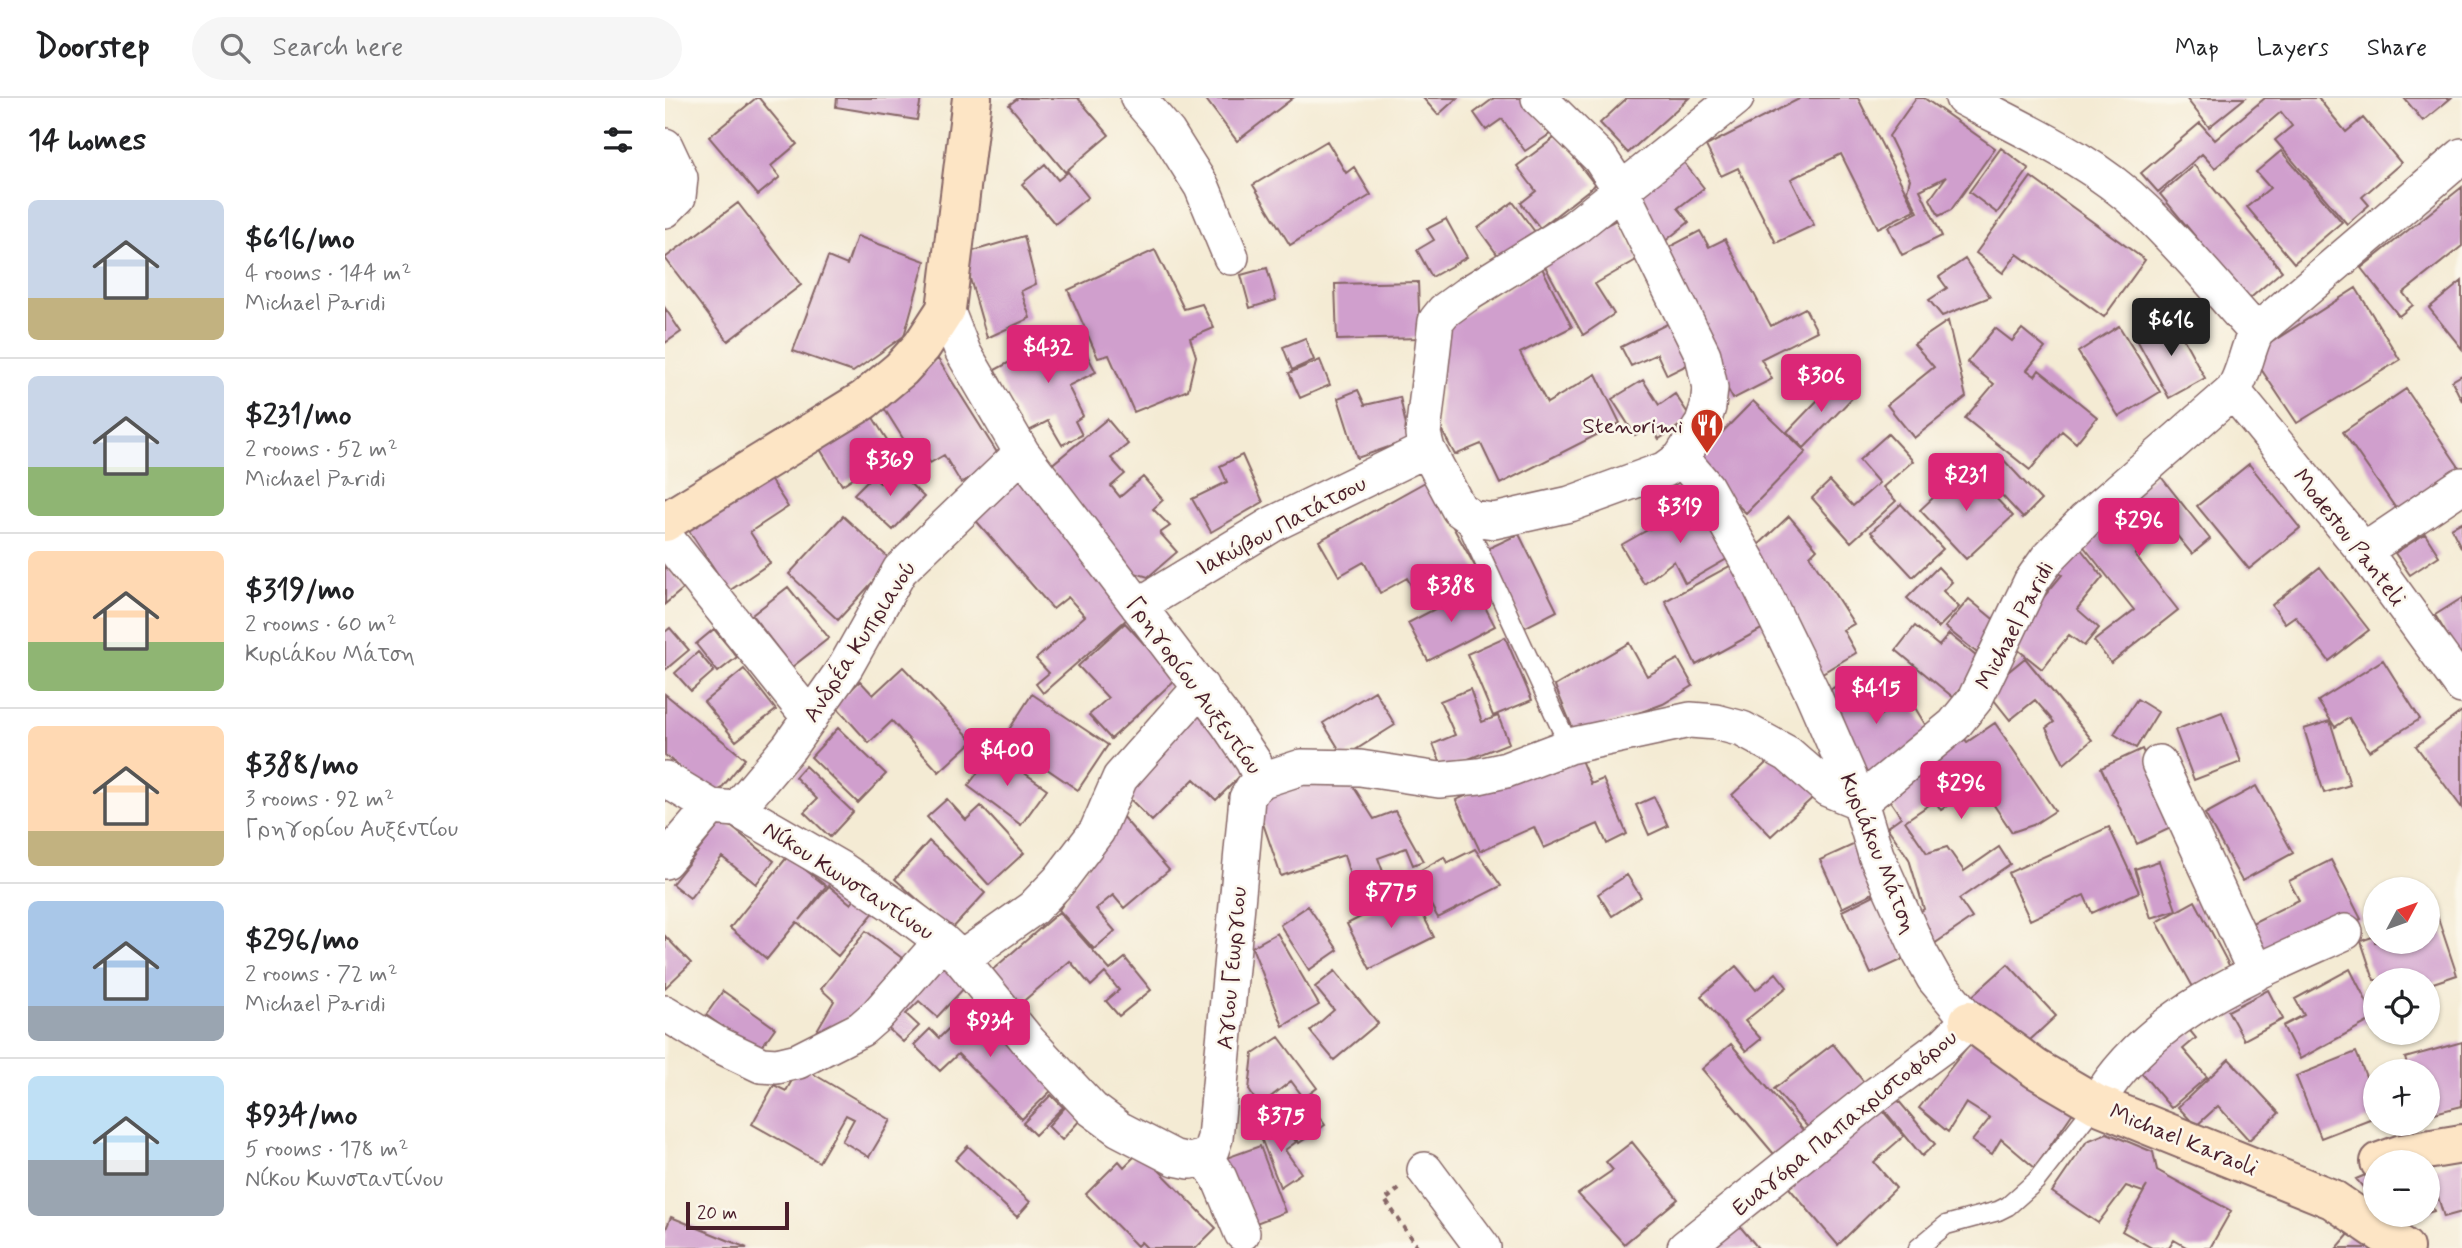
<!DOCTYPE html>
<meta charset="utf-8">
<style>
:root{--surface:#fff;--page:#f6f6f6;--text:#202124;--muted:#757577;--line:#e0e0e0;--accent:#db2777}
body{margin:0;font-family:Mynerve,sans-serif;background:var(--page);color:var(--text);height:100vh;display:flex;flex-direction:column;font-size:26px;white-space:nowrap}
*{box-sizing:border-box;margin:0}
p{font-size:23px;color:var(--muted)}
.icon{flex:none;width:38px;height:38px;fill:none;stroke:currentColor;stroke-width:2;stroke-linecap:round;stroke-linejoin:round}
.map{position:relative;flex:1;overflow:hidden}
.sheet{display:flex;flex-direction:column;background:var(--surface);width:665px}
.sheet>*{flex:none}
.needle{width:46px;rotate:49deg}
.tools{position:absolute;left:1698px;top:779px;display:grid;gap:14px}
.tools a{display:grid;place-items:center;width:77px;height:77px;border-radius:50%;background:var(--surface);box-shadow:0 2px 5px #0004;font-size:35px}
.scale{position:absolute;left:21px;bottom:18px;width:103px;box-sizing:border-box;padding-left:7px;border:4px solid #4a1f2b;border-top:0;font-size:19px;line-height:24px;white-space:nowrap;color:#4a1f2b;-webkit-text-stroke:5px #fbf7ec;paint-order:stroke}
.price{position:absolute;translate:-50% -60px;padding:0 16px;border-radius:7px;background:var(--accent);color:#fff;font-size:23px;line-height:46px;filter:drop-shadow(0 2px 4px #0008)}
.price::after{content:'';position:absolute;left:50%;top:42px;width:21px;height:16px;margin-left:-10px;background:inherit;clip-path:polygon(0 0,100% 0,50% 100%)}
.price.active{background:#222;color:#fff}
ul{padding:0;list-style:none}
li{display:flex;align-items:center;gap:21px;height:175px;padding:0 28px}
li+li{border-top:2px solid var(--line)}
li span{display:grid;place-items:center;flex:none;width:196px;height:140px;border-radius:10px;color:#555}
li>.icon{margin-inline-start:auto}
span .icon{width:84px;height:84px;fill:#fffc;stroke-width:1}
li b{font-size:30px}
h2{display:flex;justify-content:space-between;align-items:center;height:84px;padding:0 28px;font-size:30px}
header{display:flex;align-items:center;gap:42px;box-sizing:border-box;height:98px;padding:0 35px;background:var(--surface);border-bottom:2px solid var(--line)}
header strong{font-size:33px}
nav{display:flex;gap:38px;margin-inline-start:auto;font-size:24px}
.search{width:490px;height:63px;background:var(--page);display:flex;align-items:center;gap:18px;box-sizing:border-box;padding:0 24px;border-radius:38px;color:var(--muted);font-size:26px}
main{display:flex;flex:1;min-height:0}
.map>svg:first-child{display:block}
.building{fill:#d09fcd}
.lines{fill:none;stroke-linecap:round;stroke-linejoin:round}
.lane-casing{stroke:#866666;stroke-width:21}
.street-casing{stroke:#866666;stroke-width:38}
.secondary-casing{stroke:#866666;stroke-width:42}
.path{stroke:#866666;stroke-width:4.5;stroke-dasharray:5 5;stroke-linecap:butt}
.lane{stroke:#fff;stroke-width:18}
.street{stroke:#fff;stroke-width:35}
.secondary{stroke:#fde5c5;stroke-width:38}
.labels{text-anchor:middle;stroke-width:5;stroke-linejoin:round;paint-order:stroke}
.poi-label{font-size:23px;fill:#4a1f2b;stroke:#fbf7ec;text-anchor:end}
.street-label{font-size:23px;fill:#4a1f2b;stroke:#fbf7ec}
</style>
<header>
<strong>Doorstep</strong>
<div class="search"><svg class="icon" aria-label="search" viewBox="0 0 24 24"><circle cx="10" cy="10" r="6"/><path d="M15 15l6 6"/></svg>Search here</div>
<nav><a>Map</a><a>Layers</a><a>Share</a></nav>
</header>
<main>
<section class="sheet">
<h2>14 homes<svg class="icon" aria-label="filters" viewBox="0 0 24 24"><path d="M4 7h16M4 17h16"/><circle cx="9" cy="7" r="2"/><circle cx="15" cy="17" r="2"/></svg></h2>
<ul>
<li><span style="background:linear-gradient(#c9d6e8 70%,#c2b280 0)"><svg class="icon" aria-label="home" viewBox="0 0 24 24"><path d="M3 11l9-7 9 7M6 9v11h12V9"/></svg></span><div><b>$616/mo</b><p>4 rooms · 144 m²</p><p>Michael Paridi</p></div></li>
<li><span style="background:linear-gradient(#c9d6e8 65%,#8fb573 0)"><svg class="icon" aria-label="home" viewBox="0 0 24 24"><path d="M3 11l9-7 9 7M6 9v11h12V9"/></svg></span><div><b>$231/mo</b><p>2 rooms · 52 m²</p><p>Michael Paridi</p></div></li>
<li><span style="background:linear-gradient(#ffd9b3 65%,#8fb573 0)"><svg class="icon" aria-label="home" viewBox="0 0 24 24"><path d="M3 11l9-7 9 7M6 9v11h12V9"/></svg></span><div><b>$319/mo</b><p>2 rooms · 60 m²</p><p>Κυριάκου Μάτση</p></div></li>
<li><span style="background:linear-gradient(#ffd9b3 75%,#c2b280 0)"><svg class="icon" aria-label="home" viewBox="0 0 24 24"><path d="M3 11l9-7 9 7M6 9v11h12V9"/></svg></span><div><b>$388/mo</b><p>3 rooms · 92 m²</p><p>Γρηγορίου Αυξεντίου</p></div></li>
<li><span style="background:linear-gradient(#a9c7e8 75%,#9aa5b1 0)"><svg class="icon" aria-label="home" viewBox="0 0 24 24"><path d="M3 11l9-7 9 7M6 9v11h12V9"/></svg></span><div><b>$296/mo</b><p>2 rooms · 72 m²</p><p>Michael Paridi</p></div></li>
<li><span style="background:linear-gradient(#bfe0f5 60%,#9aa5b1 0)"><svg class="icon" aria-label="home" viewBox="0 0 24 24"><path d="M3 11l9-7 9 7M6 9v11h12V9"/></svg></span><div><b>$934/mo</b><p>5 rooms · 178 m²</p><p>Νίκου Κωνσταντίνου</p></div></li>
</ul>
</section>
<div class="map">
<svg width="1797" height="1150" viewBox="0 0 1797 1150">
<rect width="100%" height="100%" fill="#fbf7ec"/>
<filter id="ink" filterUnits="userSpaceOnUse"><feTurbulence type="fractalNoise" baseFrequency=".0143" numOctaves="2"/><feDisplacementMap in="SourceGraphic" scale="14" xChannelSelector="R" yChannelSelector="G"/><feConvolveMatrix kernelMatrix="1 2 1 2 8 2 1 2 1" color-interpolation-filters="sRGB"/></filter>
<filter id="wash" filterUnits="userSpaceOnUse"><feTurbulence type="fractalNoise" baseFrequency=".00686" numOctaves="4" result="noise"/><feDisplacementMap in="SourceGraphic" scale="28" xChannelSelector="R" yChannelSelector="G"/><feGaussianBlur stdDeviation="1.57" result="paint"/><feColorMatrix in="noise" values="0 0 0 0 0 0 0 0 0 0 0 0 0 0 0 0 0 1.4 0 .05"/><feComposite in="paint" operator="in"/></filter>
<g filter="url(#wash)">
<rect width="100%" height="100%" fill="#f4ebd4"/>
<g id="blocks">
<path class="building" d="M91,0H94L132,46L106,68L115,79L93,97L44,39Z
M172,0H256L252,22L171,9Z
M353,0H413L444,37L400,74L344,7Z
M540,0H628L572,43Z
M758,0H792L773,17Z
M829,0H859L885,36L860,53L837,21L821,32L809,15Z
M962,0H1024L963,55L935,25Z
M1136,0H1193L1250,112L1213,130L1176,56L1126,81L1149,127L1111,145L1073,70L1056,78L1041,48Z
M1251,0H1259L1330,50L1286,112L1274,118L1265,101L1281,79L1255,92L1277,138L1237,157L1223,129L1253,114L1242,93L1245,81L1224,38Z
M1521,0H1580L1544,29Z
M1600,0H1653L1681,34L1698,20L1736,65L1697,99L1704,107L1682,126L1610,42L1627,28L1616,14L1550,70L1537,56L1493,94L1476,75L1535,25L1550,42Z
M1739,0H1786L1758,23Z
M892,38L930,87L875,130L856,105L871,93L852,68Z
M662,43L681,75L689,69L706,97L625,147L588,87Z
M1336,50L1364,71L1332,115L1304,94Z
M1616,53L1677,124L1629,165L1582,109L1605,90L1591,74Z
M1013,57L1039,90L1013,110L1024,124L999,144L970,90Z
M380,66L393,82L403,74L423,99L390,126L357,86Z
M1529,67L1617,173L1583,202L1495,96Z
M1366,79L1480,162L1439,219L1352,156L1338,175L1311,155Z
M1797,89V148L1738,195L1748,207L1734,218L1696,170Z
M848,104L873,138L837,163L813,130Z
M73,105L136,187L63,243L0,160Z
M781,121L802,159L767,179L752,152L769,142L762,131Z
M951,122L973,161L930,186L949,216L918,237L876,161Z
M1035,133L1044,149L1060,141L1106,228L1140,210L1152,233L1096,261L1107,281L1068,301L991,156Z
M192,138L260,163L239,238L188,274L128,253L163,159L182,167Z
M359,138L371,186L356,193L365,220L322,240L298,156Z
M490,152L519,211L537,206L549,230L525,240L531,258L523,292L469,314L444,257L433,260L403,192Z
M1300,161L1325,199L1277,218L1264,202L1282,190L1274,179Z
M602,170L611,202L585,210L576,177Z
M877,170L907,229L855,255L882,305L931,276L955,325L835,386L816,346L790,357L775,329L779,230Z
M1797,183V251L1764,210Z
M753,184L755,240L672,242L670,186Z
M1691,190L1735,262L1632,325L1594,268L1599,249Z
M0,210L16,234L0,245Z
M1507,220L1540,280L1504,300L1471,240Z
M1283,223L1301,299L1249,340L1222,307L1269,269L1249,246Z
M1004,225L1024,266L1002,277L992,256L966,268L956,249Z
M1454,228L1495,294L1454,319L1413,254Z
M408,230L431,274L403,288L418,318L410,323L417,337L397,347L383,323L362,334L330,272Z
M1330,230L1347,243L1357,231L1380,250L1362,272L1370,278L1374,272L1432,319L1411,345L1397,333L1365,372L1300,320L1329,286L1302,264Z
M640,240L649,262L627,272L618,249Z
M273,261L336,361L296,385L279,357L265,365L253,345L244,350L212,299Z
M655,262L665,287L635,300L624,275Z
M1797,277V303L1787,283Z
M1173,281L1190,297L1139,350L1122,334Z
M978,282L994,307L1010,296L1026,320L994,341L985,327L970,337L947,301Z
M1741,291L1794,369L1732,412L1678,334Z
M693,292L700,307L735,299L744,342L692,360L673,300Z
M1088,303L1141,354L1081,415L1028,364Z
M207,318L229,353L177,387L155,351Z
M442,321L463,346L446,360L460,376L446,388L455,399L478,379L498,402L488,411L505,428L495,435L512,454L483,479L467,474L384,369Z
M1223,336L1248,363L1218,389L1231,403L1186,444L1147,400L1165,383L1188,408L1214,385L1194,362Z
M577,357L598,404L546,434L527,401L562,384L555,368Z
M1336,359L1376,402L1358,420L1318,377Z
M1584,366L1635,430L1584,471L1532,408Z
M1301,369L1348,418L1301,461L1255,412Z
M229,370L259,399L228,432L189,396L207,378L215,385Z
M101,375L123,409L85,434L105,465L64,493L21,428Z
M1493,375L1545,441L1527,456L1505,429L1470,457L1513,512L1446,565L1429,543L1469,512L1412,440Z
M354,378L471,513L378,595L371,586L384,575L371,561L420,518L403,499L388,511L307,418Z
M762,383L815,477L758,509L742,480L715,495L699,464L674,478L654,443Z
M1007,383L1022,408L1000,421L986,395Z
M1039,400L1067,458L1020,485L1009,463L979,486L956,447Z
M1236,406L1278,451L1248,479L1206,434Z
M178,418L227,463L173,522L124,476Z
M1124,418L1152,451L1145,458L1189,526L1178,532L1191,555L1152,578L1088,452Z
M1797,424V451L1786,430Z
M854,436L892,513L859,530L822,451Z
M1760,436L1774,458L1745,477L1730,455Z
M1408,441L1438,479L1412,511L1434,530L1419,548L1404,537L1377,571L1342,543L1397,477L1386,469Z
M1070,465L1102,528L1031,567L1000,503Z
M0,467L19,490L0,506Z
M1273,469L1287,484L1278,493L1294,509L1273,530L1242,500Z
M1655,469L1704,532L1664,563L1630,518L1620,525L1607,507Z
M123,489L164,540L127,569L87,517Z
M810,490L830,528L763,563L743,525Z
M1797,500V561L1770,517Z
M1304,501L1339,530L1316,558L1280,529Z
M460,525L511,581L446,641L424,617L443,600L413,568Z
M1250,528L1274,548L1284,536L1318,564L1289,600L1231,552Z
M5,530L24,552L0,572V534Z
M49,531L72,559L53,574L31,546Z
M840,539L867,602L828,618L802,556Z
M964,545L982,578L1013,561L1028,588L998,606L911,638L890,588Z
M33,554L49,573L26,593L10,575Z
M1360,560L1427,642L1399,666L1381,630L1389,624L1370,602L1345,622L1321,592Z
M1718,562L1755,621L1704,653L1684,620L1670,629L1653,603Z
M238,569L308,643L274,674L227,623L204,645L170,607L195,583L208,597Z
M79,571L111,612L71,643L39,604Z
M1191,578L1214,618L1243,598L1264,633L1204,683L1162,593Z
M805,591L817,624L833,618L844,645L778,671L768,646L790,637L775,603Z
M710,593L730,627L679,659L658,625Z
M0,596L80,661L50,698L0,657Z
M367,596L443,647L413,692L338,641Z
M1472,601L1493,614L1471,650L1449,636Z
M1797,613V710L1751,648Z
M530,614L584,669L551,702L529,681L487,723L454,690Z
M1557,614L1576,664L1529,682L1510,632Z
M1665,623L1685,687L1659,695L1639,631Z
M1330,625L1390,713L1368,727L1347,734L1314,685L1276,712L1270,703L1240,723L1262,755L1282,749L1299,773L1334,749L1345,766L1294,801L1307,820L1263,850L1243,822L1259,811L1244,761L1222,729L1236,719L1221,697L1293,631L1302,644Z
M173,630L221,676L193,705L146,659Z
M911,650L926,686L938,681L962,736L942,746L933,726L879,750L869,729L815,753L791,702Z
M1477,651L1512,727L1472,746L1436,670Z
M1115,652L1154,694L1106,738L1067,697Z
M328,653L382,691L356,727L303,688Z
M140,668L188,714L165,739L139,714L152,701L130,679Z
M659,675L681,677L709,721L730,713L758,763L748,767L741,750L713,760L721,782L690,793L679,757L616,778L589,699Z
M1591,688L1628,755L1577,783L1540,716Z
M989,699L1003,728L984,737L971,707Z
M282,701L301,722L316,708L359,755L324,787L262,719Z
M456,717L504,772L459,810L448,797L431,811L450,833L429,851L394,812Z
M58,722L109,763L91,786L57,759L25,800L7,786Z
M1444,729L1474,794L1427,815L1419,797L1365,822L1343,775Z
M264,743L320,795L286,832L230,781Z
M1190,746L1212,793L1177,810L1155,762Z
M810,751L836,788L773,820L749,776L779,759L782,765Z
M123,758L161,788L135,822L164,788L186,806L198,791L216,806L173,858L132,824L102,861L65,830Z
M1666,762L1696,821L1601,868L1581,828L1634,802L1624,783Z
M1494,763L1511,812L1486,820L1470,771Z
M962,777L976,799L947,818L933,796Z
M746,793L769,839L705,871L682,826Z
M1211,796L1241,860L1206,876L1177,813Z
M1530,803L1565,869L1528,889L1492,824Z
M643,808L673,852L644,872L615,827Z
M394,814L445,872L460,860L486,892L454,918L441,903L454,892L440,875L426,888L405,863L347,913L318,880Z
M1772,817L1792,877L1762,887V882H1709L1696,843L1710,838V844H1762V820Z
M201,833L241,863L209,905L148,939L169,903L156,891Z
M612,835L654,907L618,928L587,849Z
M0,838L26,865L0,890Z
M273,862L301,888L272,919L254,903L241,916L254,928L238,944L216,924Z
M1343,866L1391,918L1352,954L1304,901Z
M1071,868L1091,892L1111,875L1122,889L1080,923L1096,941L1081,953L1036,898Z
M1685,871L1710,920L1635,961L1618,928L1639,917L1630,901Z
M670,873L713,925L669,962L645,933L669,912L650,889Z
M1603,892L1618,921L1579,942L1563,913Z
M58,893L110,930L93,954L41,917Z
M311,904L392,987L357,1021L293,956L275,973L249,947L265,931L274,940Z
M1517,923L1531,940L1518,951L1542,979L1506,1010L1467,964Z
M614,939L652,990L639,1000L626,983L594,1008L584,992L588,956Z
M1310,939L1409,1013L1370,1070L1336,1041L1327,1056L1307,1043L1325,1020L1301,1005L1283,1034L1254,1010Z
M1797,944V1008L1762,1017V973H1744L1740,960Z
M1066,946L1143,1038L1114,1062L1037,971Z
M1168,946L1203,989L1148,1035L1109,991Z
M1691,954L1710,1001V1019L1656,1040L1631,978Z
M1564,961L1614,1015L1584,1042L1553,1008L1531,1028L1513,1009Z
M135,968L226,1022L204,1059L177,1043L189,1021L181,1017L154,1064L87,1026L109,987L121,993Z
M386,997L398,1009L370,1037L358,1025Z
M1232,1001L1270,1046L1257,1058L1219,1012Z
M1212,1006L1239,1038L1209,1064L1231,1090L1173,1147L1119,1084Z
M402,1007L416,1021L397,1042L383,1028Z
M646,1007L660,1027L634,1045L621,1024Z
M618,1025L631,1044L620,1052L636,1075L615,1089L596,1040Z
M1442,1035L1488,1054L1492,1072L1566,1113L1545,1150H1523L1509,1142L1504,1150H1487L1457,1133L1482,1088L1478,1094L1461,1088L1433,1125L1387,1094L1422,1043Z
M967,1044L1013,1101L959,1146L913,1096L948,1072L941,1064Z
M303,1048L365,1104L352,1119L290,1062Z
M595,1048L620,1114L578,1130L553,1063Z
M475,1053L551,1130L531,1150H482L476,1144L472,1148L421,1096L454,1063L459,1069Z
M1797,1062V1114L1779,1119L1765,1072Z
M1710,1073V1103L1691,1081Z
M1762,1096L1769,1113L1762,1115Z
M1721,1116H1755V1117L1729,1125Z
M6,1119L82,1150H0V1133Z
M1073,1126L1093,1150H1045Z
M1691,1128L1718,1150H1672Z"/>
</g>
</g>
<g filter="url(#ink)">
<use href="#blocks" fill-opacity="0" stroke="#866666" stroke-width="2"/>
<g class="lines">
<defs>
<path id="lane" d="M807,420L804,431L904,648
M1253,1150L1281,1127L1333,1113L1343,1108L1371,1083L1431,1006"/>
<path id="street" d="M473,0L503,35L537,89L566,159
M874,0L935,60L956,92L1038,257L1045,290L1043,309L1037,327L1016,360L1001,371L905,406L829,423L807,420L794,411L762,351L758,336L771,223L779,213L801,197L909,130L1071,0
M1298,0C1360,33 1428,62 1479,112C1519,150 1554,193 1591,234
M0,48L15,80L13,99L0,112
M281,211L298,254L357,355L563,626L588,663L597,682
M1568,293L1699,453L1797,588
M1016,360L1041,389L1086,469L1147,594L1195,704L1211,757L1255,855L1269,880L1304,922L1280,946L1212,996L1020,1150
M0,439L145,620
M1699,453L1797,387
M473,508L608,426L762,351
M1494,665L1591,875
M0,681L46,709L72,711L177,772L230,808L277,843L296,861L364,944L427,1011L454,1031L510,1060L525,1063L540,1059
M1195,704L1289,627L1310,601L1366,484L1383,460L1420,422L1568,293C1580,274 1581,254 1591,234L1797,58
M72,711L124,649L181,568L235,472L357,355
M0,763L46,709
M296,861L368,810L394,783L432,733L455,680L536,589
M0,915L50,945L96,967L112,968L133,963L196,931L212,917L277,843
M1431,1006C1484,914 1588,876 1680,834
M540,1059L546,1052L550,1040L582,700L588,690L597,682L637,669L695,670L774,682L814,678L841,672L904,648L1025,622L1051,624L1077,631L1123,656L1163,691L1195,704
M540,1059L554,1080L577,1135
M760,1072L818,1150"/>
<path id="secondary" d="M0,424L199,302L236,271L257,248L281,211L307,0
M1304,922L1371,971L1431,1006L1667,1101L1739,1150
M1715,1064L1737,1056L1797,1046"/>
</defs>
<use href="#lane" class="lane-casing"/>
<use href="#street" class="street-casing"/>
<use href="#secondary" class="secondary-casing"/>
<path class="path" d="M734,1091L720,1102L753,1150"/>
<use href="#lane" class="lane"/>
<use href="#street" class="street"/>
<use href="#secondary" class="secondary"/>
</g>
</g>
<defs>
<symbol id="restaurant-pin" viewBox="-11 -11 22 30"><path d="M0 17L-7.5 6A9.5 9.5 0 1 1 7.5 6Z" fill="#c8321e" stroke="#fbf7ec"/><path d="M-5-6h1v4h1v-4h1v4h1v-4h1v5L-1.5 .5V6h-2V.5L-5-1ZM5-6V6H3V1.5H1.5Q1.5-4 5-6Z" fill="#fff"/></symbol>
</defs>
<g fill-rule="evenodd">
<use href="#restaurant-pin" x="1023" y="308" width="38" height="52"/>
</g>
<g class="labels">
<g class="poi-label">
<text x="1018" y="335">Stenorimi</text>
</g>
<g class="street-label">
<text transform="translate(616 427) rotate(-28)" y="8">Ιακώβου Πατάτσου</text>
<text transform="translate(1685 439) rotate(52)" y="8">Modestou Panteli</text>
<text transform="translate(1349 527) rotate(-62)" y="8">Michael Paridi</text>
<text transform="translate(194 543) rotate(-57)" y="8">Ανδρέα Κυπριανού</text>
<text transform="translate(530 587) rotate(54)" y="8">Γρηγορίου Αυξεντίου</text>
<text transform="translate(1214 755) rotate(68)" y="8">Κυριάκου Μάτση</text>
<text transform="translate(184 782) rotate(33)" y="8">Νίκου Κωνσταντίνου</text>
<text transform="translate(566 870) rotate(-85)" y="8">Αγιου Γεωργιου</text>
<text transform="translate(1179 1024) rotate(-39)" y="8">Ευαγόρα Παπαχριστοφόρου</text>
<text transform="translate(1519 1041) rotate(22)" y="8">Michael Karaoli</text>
</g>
</g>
</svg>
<div class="tools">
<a><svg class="needle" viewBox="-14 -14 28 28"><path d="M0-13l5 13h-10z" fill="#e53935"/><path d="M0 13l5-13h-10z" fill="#757577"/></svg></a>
<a><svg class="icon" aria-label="locate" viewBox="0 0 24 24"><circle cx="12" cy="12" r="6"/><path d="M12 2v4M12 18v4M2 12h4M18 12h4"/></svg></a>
<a>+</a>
<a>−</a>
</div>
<div class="scale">20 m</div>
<b class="price active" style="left:1506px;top:260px">$616</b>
<b class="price" style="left:383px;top:287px">$432</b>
<b class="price" style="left:1156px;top:316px">$306</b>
<b class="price" style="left:225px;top:400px">$369</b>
<b class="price" style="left:1301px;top:415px">$231</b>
<b class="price" style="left:1015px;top:447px">$319</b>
<b class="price" style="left:1474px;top:460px">$296</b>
<b class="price" style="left:786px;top:526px">$388</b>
<b class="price" style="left:1211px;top:628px">$415</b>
<b class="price" style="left:342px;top:690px">$400</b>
<b class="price" style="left:1296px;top:723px">$296</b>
<b class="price" style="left:726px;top:832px">$775</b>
<b class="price" style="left:325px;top:961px">$934</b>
<b class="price" style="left:616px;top:1056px">$375</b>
</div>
</main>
